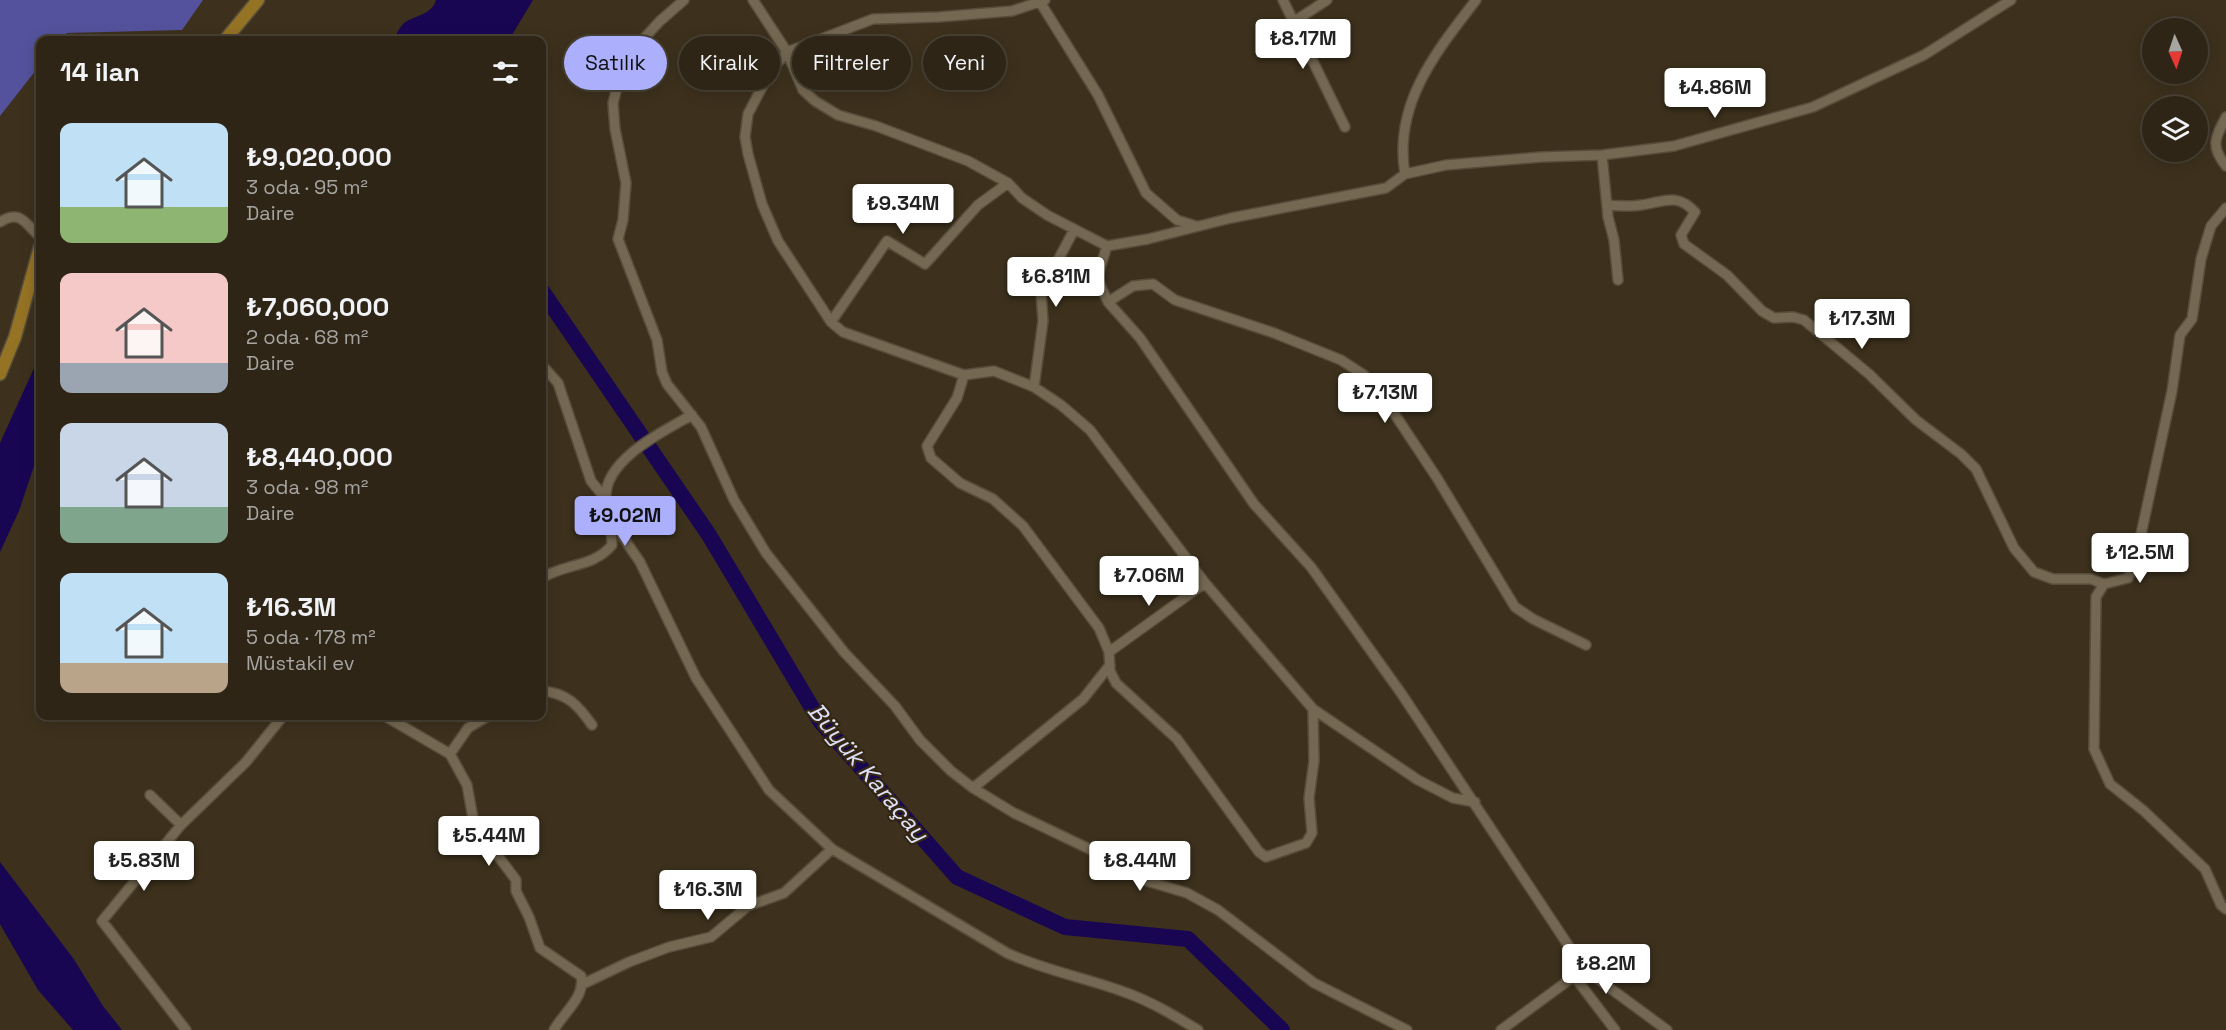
<!DOCTYPE html>
<html lang="tr">
<meta charset="utf-8">
<style>
:root{--surface:#2e2516;--page:#3a3123;--text:#f1f3f6;--muted:#a7a5a1;--line:#494235;--accent:#acaffb}
body{margin:0;font-family:"Space Grotesk",sans-serif;background:var(--page);color:var(--text);height:100vh;display:flex;flex-direction:column;font-size:22px;white-space:nowrap}
*{box-sizing:border-box;margin:0}
p{font-size:20px;color:var(--muted)}
.icon{flex:none;width:33px;height:33px;fill:none;stroke:currentColor;stroke-width:2;stroke-linecap:round;stroke-linejoin:round}
.map{position:relative;flex:1;overflow:hidden}
.drawer{position:absolute;left:36px;top:36px;width:510px;height:684px;display:flex;flex-direction:column;background:var(--surface);border-radius:12px;box-shadow:0 3px 15px #0003,0 0 0 2px var(--line)}
.drawer>*{flex:none}
.top-card{position:absolute;left:564px;top:36px;width:570px;height:54px;display:flex;gap:12px}
.needle{width:39px;rotate:177deg}
.fabs{position:absolute;left:2142px;top:18px;display:grid;gap:12px}
.fabs a{display:grid;place-items:center;width:66px;height:66px;border-radius:50%;background:var(--surface);box-shadow:0 3px 15px #0003,0 0 0 2px var(--line);font-size:30px}
.price{position:absolute;translate:-50% -51px;padding:0 14px;border-radius:6px;background:#fff;color:#222;font-size:20px;line-height:39px;filter:drop-shadow(0 2px 3px #0008)}
.price::after{content:'';position:absolute;left:50%;top:36px;width:18px;height:14px;margin-left:-9px;background:inherit;clip-path:polygon(0 0,100% 0,50% 100%)}
.price.current{background:var(--accent);color:#111}
ul{padding:0;list-style:none}
li{display:flex;align-items:center;gap:18px;height:150px;padding:0 24px}
li span{display:grid;place-items:center;flex:none;width:168px;height:120px;border-radius:12px;color:#555}
li>.icon{margin-inline-start:auto}
span .icon{width:72px;height:72px;fill:#fffc;stroke-width:1}
li b{font-size:26px}
h2{display:flex;justify-content:space-between;align-items:center;height:72px;padding:0 24px;font-size:26px}
.chip{padding:0 21px;border-radius:27px;background:var(--surface);box-shadow:0 3px 15px #0003,0 0 0 2px var(--line);font-size:21px;line-height:54px}
.chip.current{background:var(--accent);color:#111}
.map>svg:first-child{display:block}
.green{fill:#54529c}
.water{fill:#190653}
.lines{fill:none;stroke-linecap:round;stroke-linejoin:round}
.river{stroke:#190653;stroke-width:16}
.minor-casing{stroke:#574d3b;stroke-width:12}
.major-casing{stroke:#574d3b;stroke-width:15}
.minor{stroke:#756852;stroke-width:9}
.major{stroke:#957324;stroke-width:12}
.labels{text-anchor:middle;stroke-width:4.5;stroke-linejoin:round;paint-order:stroke}
.water-label{font-size:24px;font-style:italic;fill:#dee0f7;stroke:#332713}
</style>
<div class="map">
<svg width="2226" height="1030" viewBox="0 0 2226 1030">
<rect width="100%" height="100%" fill="#3d311d"/>
<path class="green" d="M0,0H203L182,30L67,33L60,40H40V65L0,116Z"/>
<path class="water" d="M436,0H533L509,40H393C396,35 399,28 404,23C415,15 432,15 436,0Z
M40,355V448L19,511L0,552V443Z
M0,862L73,958L103,1006L122,1030H73L38,990L0,924Z"/>
<g class="lines">
<path class="river" d="M542,291L709,535L820,721L957,877L1065,927L1188,939L1282,1030"/>
<defs>
<path id="minor" d="M684,0L660,21L636,47L620,76L613,103L615,129L626,183L623,220L618,239L657,340L662,372L667,384L701,427L734,500L766,553L844,652L895,706L920,740L951,771L973,788L1014,813L1102,855L1147,881L1187,893L1218,910L1314,983L1407,1030
M753,0L787,52L803,90L815,101L838,115L876,126L968,161L1008,183L1022,198L1047,215L1107,246
M1045,0L1012,11L938,17L873,19L787,52L771,70L748,114L745,137L748,154L762,204L778,241L831,322L843,332L964,375L994,371L1034,387L1061,405L1090,430L1205,583L1313,709L1418,780L1453,798L1475,802
M1283,0L1345,127
M1476,0C1436,52 1393,104 1405,174L1386,188L1231,218L1148,239L1107,246L1097,278L1108,302L1140,338L1254,504L1311,567L1401,693L1584,969L1667,1030
M1040,2L1098,95L1146,193L1177,220L1196,226
M1295,21L1327,0
M2226,117C2215,138 2210,146 2226,166
M1602,155L1608,217L1614,240L1618,280
M1405,174L1446,165L1541,157L1602,155L1674,146L1813,107L1924,55L2011,0
M1607,205C1619,206 1630,207 1641,205C1664,202 1676,192 1695,212L1681,235L1684,244L1727,275L1762,311L1774,318L1793,317L1804,320L1869,374L1916,420L1961,454L1976,469L2014,548L2034,572L2053,579H2091L2104,584
M2226,208L2211,226L2201,259L2192,319L2180,335L2172,391L2135,562L2128,578L2104,584L2096,597L2094,749L2110,784L2144,811L2205,869L2221,905L2226,909
M0,222C20,209 25,223 40,237
M1108,302L1133,286L1153,284L1175,300L1274,333L1341,360L1364,375L1380,392L1437,478L1515,607L1533,619L1586,645
M831,322L887,241L925,264L978,205L1008,183
M542,365L558,383L591,481L606,499
M964,375L957,398L927,446L931,458L960,483L993,499L1023,526L1099,628L1109,652L1110,671L1116,683L1177,739L1259,852L1266,857L1306,843L1312,833L1309,798L1314,761L1313,709
M1034,387L1043,321L1041,292L1074,230
M611,520L640,562L696,678L769,790L832,849L1007,953C1046,971 1087,978 1127,993C1152,1002 1175,1016 1198,1030
M542,578C565,563 593,568 612,545C612,528 607,515 606,499C603,460 664,431 692,415
M1109,652L1205,583
M542,691C567,693 578,705 592,725
M385,716L450,754
M488,716L468,728L450,754L467,785L474,824L516,880V891L529,917L540,948L581,976C586,997 563,1013 554,1030
M973,788L1083,699L1110,665
M150,795L181,825
M1574,976L1615,1030
M583,984L629,962L669,947L711,937L748,906L784,893L832,849
M186,1030L102,921L181,825L246,762L283,716
M1501,1030L1584,969"/>
<path id="major" d="M225,40L258,0
M0,374L15,337L40,247"/>
</defs>
<use href="#minor" class="minor-casing"/>
<use href="#major" class="major-casing"/>
<use href="#minor" class="minor"/>
<use href="#major" class="major"/>
</g>
<g class="labels">
<g class="water-label">
<text transform="translate(868 772) rotate(50)" y="8">Büyük Karaçay</text>
</g>
</g>
</svg>
<div class="fabs">
<a><svg class="needle" viewBox="-14 -14 28 28"><path d="M0-13l5 13h-10z" fill="#e53935"/><path d="M0 13l5-13h-10z" fill="#a7a5a1"/></svg></a>
<a><svg class="icon" aria-label="layers" viewBox="0 0 24 24"><path d="M12 4l9 5-9 5-9-5zM3 14l9 5 9-5"/></svg></a>
</div>
<b class="price" style="left:1303px;top:70px">₺8.17M</b>
<b class="price" style="left:1715px;top:119px">₺4.86M</b>
<b class="price" style="left:903px;top:235px">₺9.34M</b>
<b class="price" style="left:1056px;top:308px">₺6.81M</b>
<b class="price" style="left:1862px;top:350px">₺17.3M</b>
<b class="price" style="left:1385px;top:424px">₺7.13M</b>
<b class="price current" style="left:625px;top:547px">₺9.02M</b>
<b class="price" style="left:2140px;top:584px">₺12.5M</b>
<b class="price" style="left:1149px;top:607px">₺7.06M</b>
<b class="price" style="left:489px;top:867px">₺5.44M</b>
<b class="price" style="left:144px;top:892px">₺5.83M</b>
<b class="price" style="left:1140px;top:892px">₺8.44M</b>
<b class="price" style="left:708px;top:921px">₺16.3M</b>
<b class="price" style="left:1606px;top:995px">₺8.2M</b>
<div class="top-card">
<a class="chip current">Satılık</a>
<a class="chip">Kiralık</a>
<a class="chip">Filtreler</a>
<a class="chip">Yeni</a>
</div>
<section class="drawer">
<h2>14 ilan<svg class="icon" aria-label="filters" viewBox="0 0 24 24"><path d="M4 7h16M4 17h16"/><circle cx="9" cy="7" r="2"/><circle cx="15" cy="17" r="2"/></svg></h2>
<ul>
<li><span style="background:linear-gradient(#bfe0f5 70%,#8fb573 0)"><svg class="icon" aria-label="home" viewBox="0 0 24 24"><path d="M3 11l9-7 9 7M6 9v11h12V9"/></svg></span><div><b>₺9,020,000</b><p>3 oda · 95 m²</p><p>Daire</p></div></li>
<li><span style="background:linear-gradient(#f6c9c9 75%,#9aa5b1 0)"><svg class="icon" aria-label="home" viewBox="0 0 24 24"><path d="M3 11l9-7 9 7M6 9v11h12V9"/></svg></span><div><b>₺7,060,000</b><p>2 oda · 68 m²</p><p>Daire</p></div></li>
<li><span style="background:linear-gradient(#c9d6e8 70%,#7fa58c 0)"><svg class="icon" aria-label="home" viewBox="0 0 24 24"><path d="M3 11l9-7 9 7M6 9v11h12V9"/></svg></span><div><b>₺8,440,000</b><p>3 oda · 98 m²</p><p>Daire</p></div></li>
<li><span style="background:linear-gradient(#bfe0f5 75%,#b9a48a 0)"><svg class="icon" aria-label="home" viewBox="0 0 24 24"><path d="M3 11l9-7 9 7M6 9v11h12V9"/></svg></span><div><b>₺16.3M</b><p>5 oda · 178 m²</p><p>Müstakil ev</p></div></li>
</ul>
</section>
</div>
